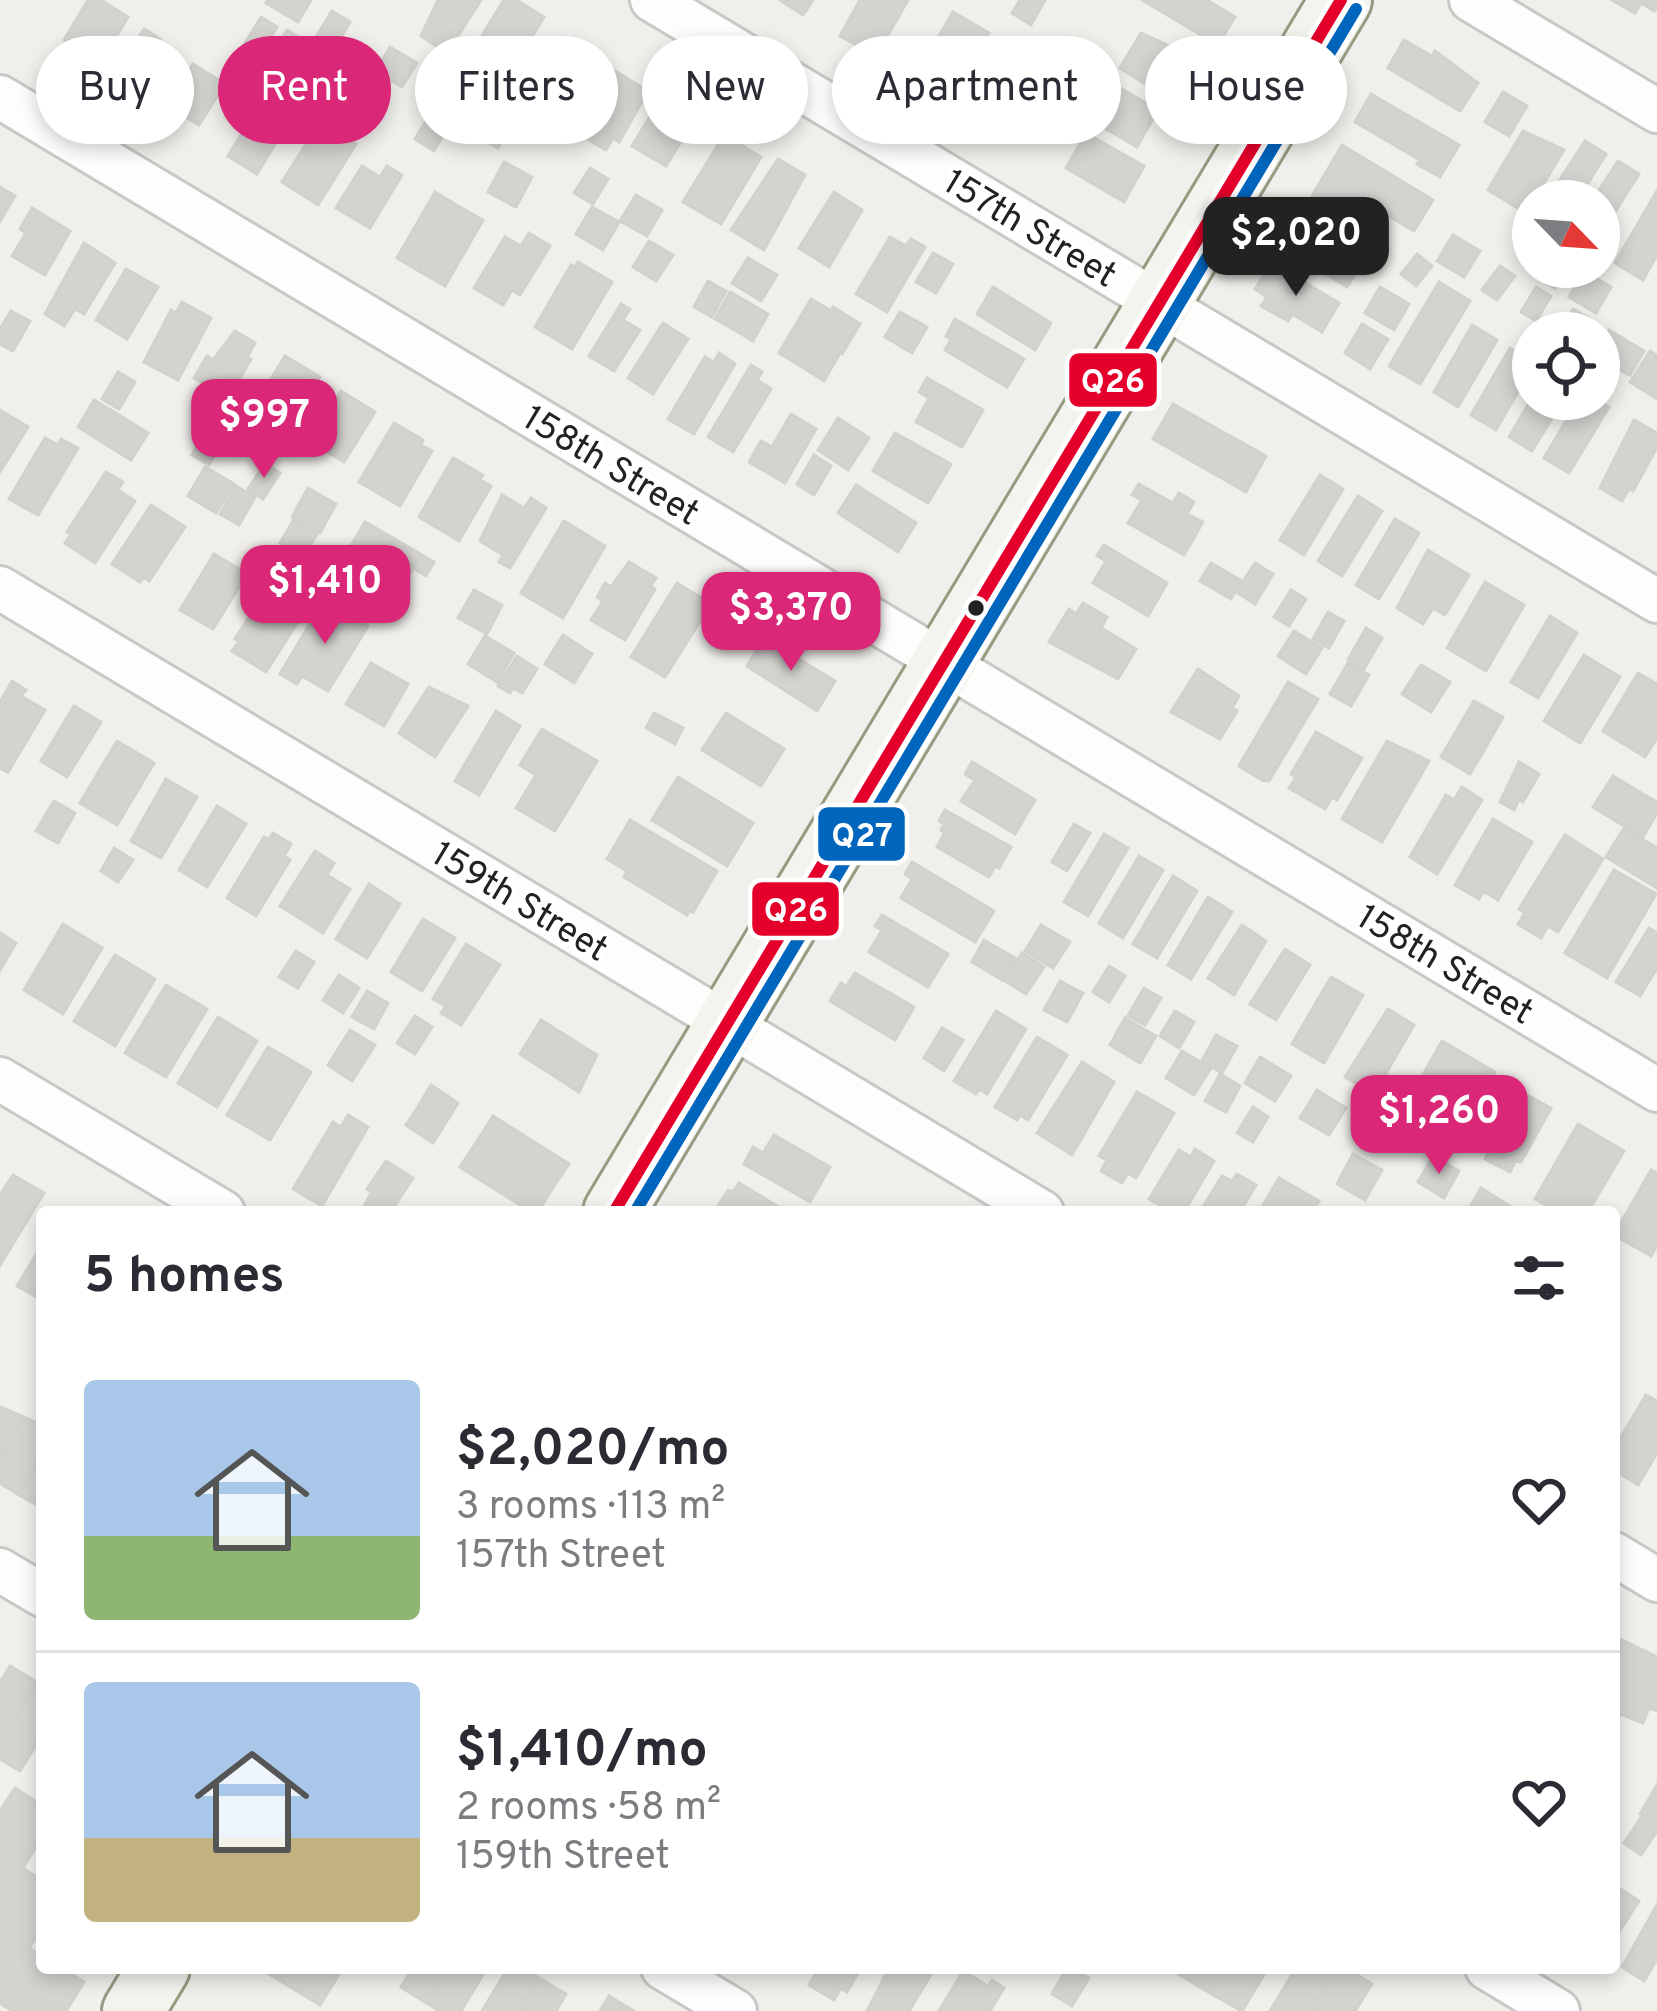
<!DOCTYPE html>
<meta charset="utf-8">
<style>
:root{--surface:#fff;--page:#f2f2f3;--text:#2b2b33;--muted:#7c7c81;--line:#e1e1e2;--accent:#db2777}
body{margin:0;font-family:Overpass,sans-serif;background:var(--page);color:var(--text);height:100vh;display:flex;flex-direction:column;font-size:45px;white-space:nowrap}
*{box-sizing:border-box;margin:0}
p{font-size:39px;color:var(--muted)}
.icon{flex:none;width:66px;height:66px;fill:none;stroke:currentColor;stroke-width:2;stroke-linecap:round;stroke-linejoin:round}
.map{position:relative;flex:1;overflow:hidden}
.side{position:absolute;left:36px;top:1206px;width:1584px;height:768px;display:flex;flex-direction:column;background:var(--surface);border-radius:12px;box-shadow:0 6px 18px #0003}
.side>*{flex:none}
.hud{position:absolute;left:36px;top:36px;width:1587px;height:108px;display:flex;gap:24px}
.needle{width:78px;rotate:115deg}
.buttons{position:absolute;left:1512px;top:180px;display:grid;gap:24px}
.buttons a{display:grid;place-items:center;width:108px;height:108px;border-radius:50%;background:var(--surface);box-shadow:0 6px 18px #0003;font-size:60px}
.price{position:absolute;translate:-50% -102px;padding:0 27px;border-radius:24px;background:var(--accent);color:#fff;font-size:39px;line-height:78px;filter:drop-shadow(0 3px 6px #0008)}
.price::after{content:'';position:absolute;left:50%;top:72px;width:36px;height:27px;margin-left:-18px;background:inherit;clip-path:polygon(0 0,100% 0,50% 100%)}
.price.current{background:#222;color:#fff}
ul{padding:0;list-style:none}
li{display:flex;align-items:center;gap:36px;height:300px;padding:0 48px}
li+li{border-top:3px solid var(--line)}
li span{display:grid;place-items:center;flex:none;width:336px;height:240px;border-radius:12px;color:#555}
li>.icon{margin-inline-start:auto}
span .icon{width:144px;height:144px;fill:#fffc;stroke-width:1}
li b{font-size:51px}
h2{display:flex;justify-content:space-between;align-items:center;height:144px;padding:0 48px;font-size:51px}
.tag{padding:0 42px;border-radius:54px;background:var(--surface);box-shadow:0 6px 18px #0003;font-size:42px;line-height:108px}
.tag.current{background:var(--accent);color:#fff}
.map>svg:first-child{display:block}
.building{fill:#d4d3d0;stroke:#d3d1cc;stroke-width:3}
.lines{fill:none;stroke-linecap:round;stroke-linejoin:round}
.street-casing{stroke:#c9c8c7;stroke-width:48}
.secondary-casing{stroke:#979b82;stroke-width:66}
.street{stroke:#fdfdfc;stroke-width:42}
.secondary{stroke:#f3f4ed;stroke-width:60}
.bus-1-casing{stroke:#fff;stroke-width:21}
.bus-2-casing{stroke:#fff;stroke-width:21}
.bus-1{stroke:#e4002b;stroke-width:12}
.bus-2{stroke:#0065bd;stroke-width:12}
.bus-dot{fill:#222;stroke:#fff;stroke-width:4.5}
.labels{text-anchor:middle;stroke-width:9;stroke-linejoin:round;paint-order:stroke}
.street-label{font-size:36px;fill:#222;stroke:#fff}
.line-badge{stroke:#fff;stroke-width:4.5}
.badge-label{font-size:33px;text-anchor:middle;font-weight:bold;fill:#fff}
</style>
<div class="map">
<svg width="1657" height="2011" viewBox="0 0 1657 2011">
<rect width="100%" height="100%" fill="#f0efeb"/>
<path class="building" d="M88,0H101L128,17L101,62L64,40Z
M268,0H311L298,22L266,3Z
M438,0H481L447,53L421,36Z
M504,0H516L544,17L512,69L475,47Z
M780,0H813L803,15Z
M860,0H908L876,56L840,36Z
M1020,0H1045L1031,25L1012,13Z
M1142,0H1207L1235,17L1218,45Z
M1612,0H1657V6L1654,11L1641,3L1635,13Z
M332,11L350,22L333,51L314,40Z
M953,12L989,33L949,100L914,79Z
M261,17L277,27L261,53L245,43Z
M144,29L160,39L156,44L180,59L159,94L118,69Z
M287,30L312,45L297,70L272,55Z
M1141,33L1183,52L1180,56L1201,74L1184,102L1172,95L1169,99L1120,68Z
M560,38L592,56L557,116L525,97Z
M1062,39L1086,52L1072,79L1048,65Z
M1404,40L1432,56L1435,51L1478,83L1460,111L1388,68Z
M390,47L417,63L402,87L376,71Z
M1008,49L1036,66L995,131L971,116Z
M340,58L361,71L344,99L323,85Z
M193,64L225,84L199,125L167,105Z
M605,65L648,91L619,142L613,138L606,150L579,134L585,122L575,116Z
M441,79L467,94L452,119L427,104Z
M1108,81L1158,110L1137,147L1087,118L1095,104L1085,99L1095,82L1104,87Z
M1503,92L1527,106L1509,136L1485,122Z
M1371,94L1459,145L1440,177L1417,164L1420,160L1355,122Z
M668,95L695,111L687,123L691,125L666,166L632,146L657,105L661,107Z
M1026,96L1043,107L1025,137L1008,126Z
M277,100L295,111L257,174L228,156L261,102L272,109Z
M498,107L516,117L498,148L481,139Z
M432,111L451,122L434,151L415,139Z
M320,122L356,144L318,205L282,182Z
M1523,131L1564,150L1526,213L1488,190Z
M1086,133L1144,166L1124,202L1066,168Z
M724,135L761,157L721,224L683,202Z
M1585,141L1606,154L1577,201H1546Z
M1342,145L1433,200L1414,231L1360,199L1344,224L1308,203Z
M778,159L805,175L764,250L731,230Z
M1618,161L1639,174L1599,237V201H1592Z
M504,162L532,177L516,207L488,192Z
M362,166L380,177L387,166L402,175L370,228L336,208Z
M590,168L608,179L593,204L574,193Z
M0,187L15,196L0,221Z
M1657,191V255L1643,280L1615,263Z
M435,192L458,206L419,271L397,258Z
M834,192L862,210L829,267L799,248Z
M636,195L662,210L647,236L620,221Z
M458,206L483,220L445,286L419,271Z
M592,207L619,222L603,250L576,234Z
M32,208L70,231L45,275L12,256L26,233L20,229Z
M1296,222L1364,260L1347,287L1317,268L1314,274L1290,259L1294,253L1282,246Z
M529,233L550,246L520,295L512,290L503,305L474,288L505,237L521,246Z
M1453,235L1480,251L1464,277L1437,261Z
M890,237L906,246L911,239L925,247L887,312L856,294Z
M649,241L673,255L656,281L633,267Z
M84,243L115,263L84,314L75,309L64,326L45,314Z
M933,253L953,264L936,293L916,282Z
M1417,254L1432,266L1416,286L1401,274Z
M748,258L777,275L761,301L732,283Z
M578,262L612,282L572,349L535,327L571,265L575,267Z
M1500,266L1515,276L1497,300L1482,290Z
M1269,267L1279,274L1282,269L1339,303L1322,332L1292,314L1288,321L1261,306L1267,297L1255,289Z
M1546,267H1567L1555,288L1539,279Z
M126,269L158,287L127,339L96,320Z
M1584,271L1611,287L1596,313L1569,297Z
M708,281L726,291L712,317L694,307Z
M1439,282L1470,301L1420,384L1389,366Z
M993,287L1051,323L1035,350L977,314Z
M1380,287L1409,304L1394,330L1365,313Z
M1536,287L1551,296L1536,321L1521,312Z
M730,292L749,303L733,329L715,319Z
M811,299L831,311L814,338L795,326Z
M182,302L211,318L178,380L144,362L171,310L176,313Z
M749,303L768,314L753,341L733,329Z
M621,304L630,309L623,320L640,330L614,371L589,356Z
M833,307L860,324L842,354L814,338Z
M1573,309L1589,318L1580,333H1559Z
M11,311L30,321L13,351L0,344V329Z
M900,312L927,327L912,353L885,337Z
M955,319L1024,359L1007,387L945,350L951,339L946,336Z
M663,323L688,339L653,394L628,378Z
M1362,324L1388,339L1370,369L1345,353Z
M1472,325L1497,340L1458,407L1434,392Z
M795,326L814,338L799,365L779,353Z
M1609,330L1644,351L1630,375L1599,360V347Z
M235,331L255,343L247,357L251,359L228,398L194,378L207,356L213,360Z
M814,338L840,353L824,381L799,365Z
M1510,348L1533,362V366L1496,430L1471,415Z
M1650,351L1657,356L1656,398L1630,382Z
M719,353L735,364L694,434L668,419L705,357L714,362Z
M285,356L320,377L289,428L273,418L277,411L258,400Z
M751,365L762,372L757,380L771,389L733,452L708,437Z
M118,372L135,382L119,409L102,399Z
M927,378L983,410L962,447L916,422L929,398L919,392Z
M341,391L375,412L344,462L329,453L333,446L314,435Z
M1533,396L1564,399L1532,451L1509,437Z
M1579,399H1596L1609,407L1569,473L1544,458Z
M94,400L119,415L102,442L78,427Z
M1173,404L1266,456L1246,492L1153,439Z
M0,410L28,427L0,472Z
M791,414L816,429L785,483L749,462L761,441L772,447Z
M119,415L148,433L131,460L102,442Z
M838,418L869,438L848,470L818,450Z
M1634,420L1657,433V447L1633,491L1629,489L1622,501L1600,488Z
M394,423L423,440L421,445L432,451L400,506L359,482Z
M209,426L225,436L209,465L192,455Z
M895,433L951,464L928,503L873,471Z
M45,438L58,445L61,439L78,448L38,515L9,499Z
M814,455L831,466L814,495L797,484Z
M453,458L483,475L480,480L491,486L459,541L419,517Z
M265,463L280,473L263,499L248,489Z
M205,467L234,484L216,513L188,496Z
M106,472L123,482L118,490L135,501L95,563L65,543L71,534L67,532Z
M1320,475L1343,489L1304,555L1280,540Z
M1139,484L1173,503L1179,493L1194,502L1187,514L1203,522L1184,555L1128,523L1142,500L1132,495Z
M856,485L916,523L898,552L838,513Z
M236,486L255,497L239,525L220,514Z
M308,488L336,504L320,533L292,517Z
M502,495L524,508L531,498L546,508L510,568L499,562L503,555L480,541Z
M1358,496L1382,511L1342,576L1318,561Z
M151,505L185,527L149,581L144,577L140,582L112,564Z
M1395,519L1419,533L1379,599L1356,585Z
M293,521L317,534L304,556L280,543Z
M564,521L605,546L563,618L521,593Z
M365,522L393,538L376,567L348,551Z
M393,538L434,562L426,576L413,568L404,583L376,567Z
M1104,545L1167,583L1148,616L1093,583L1106,561L1097,556Z
M1428,550L1469,575L1445,615L1433,608L1423,624L1397,608Z
M214,554L247,574L213,629L180,610Z
M629,562L656,578L650,586L655,589L625,640L591,620L603,601L597,597L605,583L611,587Z
M1211,563L1242,581L1231,599L1200,581Z
M1255,563L1273,574L1255,604L1236,592Z
M280,569L317,592L266,672L232,651L239,642L235,639Z
M1485,582L1524,605L1486,671L1447,648Z
M677,583L711,604L665,677L631,657Z
M474,590L502,605L487,634L458,618Z
M1291,590L1306,599L1289,626L1274,617Z
M324,600L368,626L328,691L302,676L297,684L280,674Z
M1083,603L1107,617L1101,628L1136,649L1118,679L1049,642L1069,609L1076,614Z
M1328,612L1344,621L1329,648L1313,639Z
M1550,616L1577,633L1538,698L1511,682Z
M1366,628L1382,638L1364,669L1348,660Z
M1294,631L1322,648L1306,674L1278,656Z
M563,635L592,654L574,683L545,664Z
M485,636L514,653L497,682L468,664Z
M764,638L835,681L817,711L747,666Z
M1584,655L1620,677L1580,743L1544,721Z
M517,656L537,669L522,693L513,688L510,693L498,686Z
M371,663L408,684L384,726L346,704Z
M1348,663L1369,675L1351,706L1330,694Z
M1421,665L1450,682L1431,712L1402,694Z
M1198,669L1239,696L1232,708L1237,711L1220,739L1171,712Z
M1638,673L1657,684V738L1645,757L1603,731Z
M12,681L26,690L21,696L45,710L8,772L0,768V702Z
M1288,682L1318,699L1269,781L1262,780L1239,766Z
M429,687L468,706L435,757L399,733Z
M1474,701L1503,717L1487,745L1458,728Z
M74,706L101,722L67,777L41,761Z
M496,711L520,726L479,795L455,781Z
M654,713L683,728L675,744L646,728Z
M726,713L784,749L761,786L702,750Z
M1458,728L1487,745L1470,774L1441,757Z
M542,729L597,761L555,831L516,808L536,775L520,765Z
M1316,732L1362,758L1337,800L1332,797L1325,809L1289,788L1296,777L1291,774Z
M117,741L154,763L117,825L80,803Z
M1387,741L1429,761L1382,842L1342,819Z
M972,762L1035,800L1015,834L961,801L975,780L965,774Z
M1519,762L1539,774L1523,802L1519,799L1514,810L1500,802Z
M1613,776L1643,794L1624,826L1593,807Z
M678,777L753,823L727,866L652,820Z
M166,779L197,797L161,858L131,841Z
M1462,787L1482,800L1437,874L1410,857L1446,795L1454,800Z
M1643,794L1657,802V813L1643,837L1624,826Z
M54,801L75,813L58,843L36,831Z
M217,806L246,824L207,887L179,870Z
M945,810L1011,847L999,868L995,866L989,877L937,847L945,832L941,830L944,824L939,821Z
M1493,819L1532,842L1498,900L1483,891L1479,899L1455,885Z
M630,820L717,871L693,912L690,910L687,915L624,877L627,871L607,859Z
M1074,824L1090,833L1067,871L1052,862Z
M1624,828L1657,848V888L1606,857Z
M273,833L291,844L284,856L290,860L256,916L227,898L264,837L269,840Z
M1104,834L1128,848L1088,916L1064,902Z
M1565,835L1603,859L1558,932L1548,926L1541,938L1518,924L1525,913L1519,909Z
M114,848L133,860L118,882L101,871Z
M315,851L334,863L327,875L350,889L323,933L280,906Z
M1139,856L1163,870L1123,938L1099,923Z
M912,862L994,911L975,942L901,898L912,879L905,874Z
M1614,870L1656,894L1607,978L1565,953Z
M1173,876L1197,891L1157,958L1133,944Z
M369,884L400,904L367,958L336,939Z
M1208,897L1232,912L1191,979L1168,965Z
M882,915L948,954L928,987L869,952L882,930L875,926Z
M423,919L455,938L422,991L391,972Z
M63,924L102,948L63,1014L24,990Z
M1041,925L1070,942L1053,968L1025,951Z
M1242,925L1266,941L1234,995L1208,978Z
M1649,928L1657,933V968L1640,996L1616,982Z
M0,933L16,943L0,970Z
M984,940L1015,958L1002,980L972,962Z
M466,944L500,965L461,1025L441,1013L446,1006L433,999Z
M1285,949L1310,965L1276,1020L1250,1004Z
M296,951L314,962L298,988L279,977Z
M1022,953L1044,967L1026,994L1004,980Z
M115,955L155,979L115,1046L74,1021Z
M1109,966L1125,976L1109,1002L1093,992Z
M855,973L914,1007L895,1040L830,1001L841,983L846,987Z
M339,975L359,988L343,1013L323,1000Z
M1331,977L1363,995L1324,1063L1292,1044Z
M1060,981L1083,993L1067,1022L1044,1010Z
M166,985L207,1009L166,1077L125,1053Z
M1144,988L1161,998L1145,1025L1128,1016Z
M367,991L388,1003L374,1029L352,1017Z
M1388,1009L1414,1025L1374,1094L1345,1077Z
M996,1011L1026,1029L987,1094L979,1089L976,1094L954,1081Z
M1175,1011L1194,1022L1179,1048L1160,1036Z
M415,1016L432,1027L415,1054L397,1043Z
M218,1017L257,1041L217,1107L178,1083Z
M1125,1018L1156,1036L1140,1063L1110,1045Z
M541,1020L597,1055L579,1092L520,1054Z
M942,1028L963,1040L944,1071L924,1058Z
M350,1030L375,1045L352,1081L328,1065Z
M1216,1035L1237,1046L1222,1073L1202,1061Z
M1037,1037L1067,1055L1028,1120L1020,1115L1017,1120L995,1107Z
M1442,1041L1495,1072L1451,1149L1398,1119Z
M268,1047L311,1072L270,1140L227,1115Z
M1182,1051L1211,1068L1194,1095L1166,1078Z
M1260,1057L1291,1076L1275,1101L1245,1083Z
M1082,1062L1114,1082L1072,1155L1037,1133Z
M1220,1074L1240,1086L1226,1112L1205,1101Z
M431,1085L458,1103L445,1124L418,1107Z
M1317,1090L1346,1108L1329,1135L1300,1118Z
M1137,1092L1174,1113L1136,1178L1128,1173L1122,1183L1101,1171L1107,1160L1099,1156Z
M1523,1093L1551,1108L1521,1162L1516,1160L1510,1172L1485,1159L1512,1102L1517,1104Z
M418,1107L445,1124L433,1143L406,1125Z
M1253,1107L1268,1117L1253,1142L1237,1133Z
M348,1115L368,1127L322,1206L293,1189L333,1122L341,1127Z
M493,1116L569,1164L554,1186L479,1138Z
M1578,1124L1624,1151L1588,1212H1558L1535,1199Z
M774,1135L830,1167L810,1202L744,1164L753,1147L763,1153Z
M479,1138L554,1186L538,1212H531L460,1167Z
M1195,1149L1214,1161L1184,1212H1172L1149,1199L1179,1150L1191,1157Z
M1353,1154L1382,1170L1365,1200L1337,1184Z
M1433,1156L1459,1171L1444,1198L1418,1182Z
M386,1161L413,1178L394,1207L367,1189Z
M1651,1170L1657,1173V1245L1651,1256L1614,1235Z
M1237,1174L1256,1185L1240,1212H1200L1222,1176L1232,1181Z
M13,1175L44,1193L0,1265V1195Z
M1279,1178L1319,1201L1313,1212H1259Z
M739,1183L787,1212H714L728,1190L733,1192Z
M1481,1188L1510,1206L1507,1212H1467Z
M370,1195L397,1212H361Z
M42,1245V1300L17,1286Z
M1646,1395L1657,1401V1453L1638,1485L1614,1470V1449Z
M0,1407L24,1417L0,1460Z
M24,1417L42,1425V1455L19,1495L0,1483V1460Z
M42,1455V1508L19,1495Z
M1614,1636L1657,1657V1711L1649,1708L1643,1723L1621,1714L1614,1724Z
M10,1666L37,1682L0,1742V1682Z
M37,1682L42,1685V1735L20,1771L0,1759V1742Z
M1657,1785V1824L1640,1814Z
M15,1788L42,1805V1837L23,1868L0,1854V1811Z
M1642,1816L1657,1826V1831L1641,1855L1624,1843Z
M0,1854L42,1880V1928L29,1948L0,1930Z
M1614,1885L1639,1901L1614,1940Z
M1657,1905V1959L1644,1981L1622,1967Z
M0,1930L42,1956V1968H62L84,1982L66,2011H13L0,2003Z
M259,1968H343L320,2005Z
M413,1968H449L428,2004L401,1987Z
M449,1968H487L461,2011H440L428,2004Z
M508,1968H522L539,1978L519,2011H482Z
M812,1968H861L847,1992L841,1988L834,2000L809,1985L816,1973Z
M889,1968H935L909,2011H867Z
M1067,1968L1089,1978L1072,2006L1052,1994Z
M1182,1968H1225L1210,1993L1178,1974Z
M1225,1968H1268L1242,2011L1210,1993Z
M1296,1968H1337L1311,2011H1270Z
M1337,1968H1346L1372,1984L1355,2011H1311Z
M963,1971L988,1986L992,1980L1004,1988L990,2011H939Z
M539,1978L566,1994L556,2011H519Z
M609,1996L632,2010L600,2011Z"/>
<g class="lines">
<defs>
<path id="street" d="M652,0L1657,601
M1471,0L1657,111
M0,97L1657,1090
M0,588L1042,1212
M0,1079L223,1212
M1614,1554L1657,1580
M0,1570L42,1595
M663,1968L735,2011
M1487,1968L1558,2011"/>
<path id="secondary" d="M614,1212L1341,0
M133,2011L159,1968"/>
</defs>
<use href="#street" class="street-casing"/>
<use href="#secondary" class="secondary-casing"/>
<use href="#street" class="street"/>
<use href="#secondary" class="secondary"/>
<defs>
<path id="bus-1" d="M614,1212L1341,0"/>
<path id="bus-2" d="M635,1212L1356,9"/>
</defs>
<use href="#bus-1" class="bus-1-casing"/>
<use href="#bus-2" class="bus-2-casing"/>
<use href="#bus-1" class="bus-1"/>
<use href="#bus-2" class="bus-2"/>
</g>
<circle class="bus-dot" cx="976" cy="608" r="10"/>
<g class="labels">
<g class="street-label">
<text transform="translate(1031 227) rotate(31)" y="13">157th Street</text>
<text transform="translate(612 464) rotate(31)" y="13">158th Street</text>
<text transform="translate(521 900) rotate(31)" y="13">159th Street</text>
<text transform="translate(1446 963) rotate(31)" y="13">158th Street</text>
</g>
</g>
<g class="line-badge">
<rect x="1067" y="351" width="92" height="58" rx="12" fill="#e4002b"/>
<rect x="816" y="805" width="91" height="58" rx="12" fill="#0065bd"/>
<rect x="750" y="880" width="91" height="58" rx="12" fill="#e4002b"/>
</g>
<g class="badge-label">
<text x="1113" y="392">Q26</text>
<text x="862" y="846">Q27</text>
<text x="796" y="921">Q26</text>
</g>
</svg>
<div class="buttons">
<a><svg class="needle" viewBox="-14 -14 28 28"><path d="M0-13l5 13h-10z" fill="#e53935"/><path d="M0 13l5-13h-10z" fill="#7c7c81"/></svg></a>
<a><svg class="icon" aria-label="locate" viewBox="0 0 24 24"><circle cx="12" cy="12" r="6"/><path d="M12 2v4M12 18v4M2 12h4M18 12h4"/></svg></a>
</div>
<b class="price current" style="left:1296px;top:299px">$2,020</b>
<b class="price" style="left:264px;top:481px">$997</b>
<b class="price" style="left:325px;top:647px">$1,410</b>
<b class="price" style="left:791px;top:674px">$3,370</b>
<b class="price" style="left:1439px;top:1177px">$1,260</b>
<div class="hud">
<a class="tag">Buy</a>
<a class="tag current">Rent</a>
<a class="tag">Filters</a>
<a class="tag">New</a>
<a class="tag">Apartment</a>
<a class="tag">House</a>
</div>
<section class="side">
<h2>5 homes<svg class="icon" aria-label="filters" viewBox="0 0 24 24"><path d="M4 7h16M4 17h16"/><circle cx="9" cy="7" r="2"/><circle cx="15" cy="17" r="2"/></svg></h2>
<ul>
<li><span style="background:linear-gradient(#a9c7e8 65%,#8fb573 0)"><svg class="icon" aria-label="home" viewBox="0 0 24 24"><path d="M3 11l9-7 9 7M6 9v11h12V9"/></svg></span><div><b>$2,020/mo</b><p>3 rooms · 113 m²</p><p>157th Street</p></div><svg class="icon" aria-label="heart" viewBox="0 0 24 24"><path d="M12 20l-8-8c-3-5 5-10 8-4 3-6 11-1 8 4z"/></svg></li>
<li><span style="background:linear-gradient(#a9c7e8 65%,#c2b280 0)"><svg class="icon" aria-label="home" viewBox="0 0 24 24"><path d="M3 11l9-7 9 7M6 9v11h12V9"/></svg></span><div><b>$1,410/mo</b><p>2 rooms · 58 m²</p><p>159th Street</p></div><svg class="icon" aria-label="heart" viewBox="0 0 24 24"><path d="M12 20l-8-8c-3-5 5-10 8-4 3-6 11-1 8 4z"/></svg></li>
</ul>
</section>
</div>
